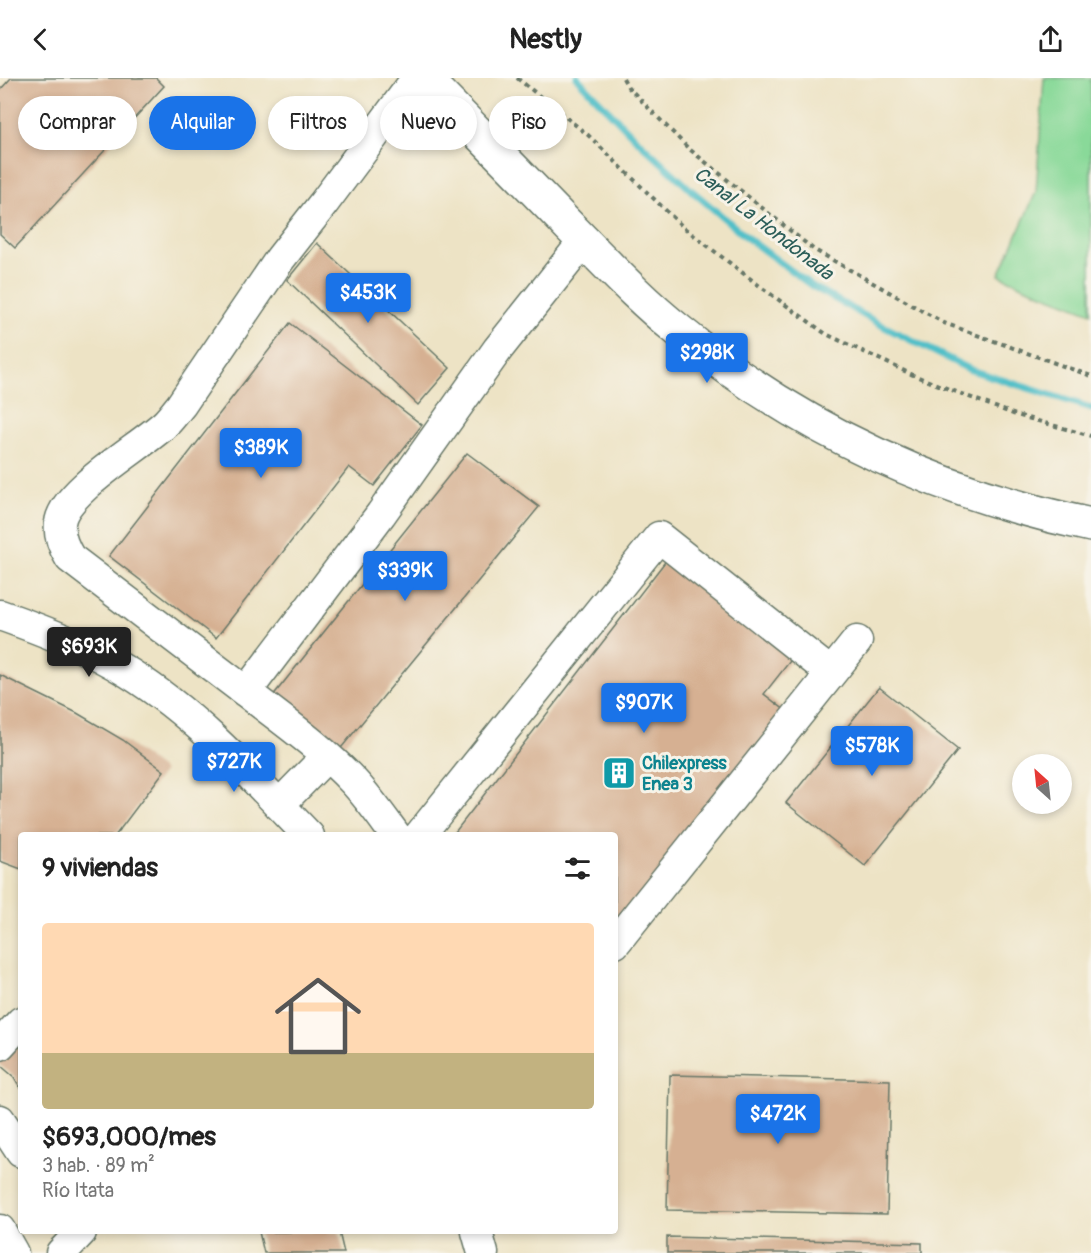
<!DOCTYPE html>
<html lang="es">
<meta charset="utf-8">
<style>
:root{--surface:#fff;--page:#f2f2f2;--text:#222;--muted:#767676;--line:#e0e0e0;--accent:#1a73e8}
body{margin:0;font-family:Pangolin,sans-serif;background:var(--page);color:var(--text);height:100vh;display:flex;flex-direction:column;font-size:22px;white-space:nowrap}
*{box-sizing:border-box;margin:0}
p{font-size:20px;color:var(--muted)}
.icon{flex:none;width:33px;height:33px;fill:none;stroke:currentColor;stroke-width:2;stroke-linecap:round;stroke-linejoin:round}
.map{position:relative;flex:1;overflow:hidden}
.panel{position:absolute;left:18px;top:754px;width:600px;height:402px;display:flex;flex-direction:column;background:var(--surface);border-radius:6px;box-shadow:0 3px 9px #0003}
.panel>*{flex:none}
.top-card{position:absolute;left:18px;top:18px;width:600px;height:54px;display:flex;gap:12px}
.needle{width:39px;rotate:333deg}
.fabs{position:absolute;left:1012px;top:676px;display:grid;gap:12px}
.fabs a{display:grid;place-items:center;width:60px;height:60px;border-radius:50%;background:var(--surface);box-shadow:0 3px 9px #0003;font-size:30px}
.price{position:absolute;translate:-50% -51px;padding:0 14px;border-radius:6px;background:var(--accent);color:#fff;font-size:20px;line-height:39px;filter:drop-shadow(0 2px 3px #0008)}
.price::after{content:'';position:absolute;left:50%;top:36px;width:18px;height:14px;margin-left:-9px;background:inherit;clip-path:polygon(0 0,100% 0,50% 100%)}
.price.on{background:#222;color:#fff}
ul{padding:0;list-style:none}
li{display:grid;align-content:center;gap:12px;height:318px;padding:0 24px}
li+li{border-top:2px solid var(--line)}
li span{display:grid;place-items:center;height:186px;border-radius:6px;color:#555}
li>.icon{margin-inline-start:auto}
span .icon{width:108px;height:108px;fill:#fffc;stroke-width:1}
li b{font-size:26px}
h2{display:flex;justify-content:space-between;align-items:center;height:72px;padding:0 24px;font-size:26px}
.pill{padding:0 21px;border-radius:27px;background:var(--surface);box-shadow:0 3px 9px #0003;font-size:21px;line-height:54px}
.pill.on{background:var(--accent);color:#fff}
header{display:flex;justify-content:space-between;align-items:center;height:78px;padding:0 24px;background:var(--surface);font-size:27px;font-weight:700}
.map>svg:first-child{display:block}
.green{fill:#89d999;stroke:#548b66;stroke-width:1.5}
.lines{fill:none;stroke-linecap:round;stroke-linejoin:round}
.stream{stroke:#51bfc8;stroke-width:7}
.building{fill:#d6b092}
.minor-casing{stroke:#677767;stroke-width:33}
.major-casing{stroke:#677767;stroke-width:36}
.path{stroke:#677767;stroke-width:4;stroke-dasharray:4.5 4.5;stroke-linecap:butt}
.minor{stroke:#fff;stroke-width:30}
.major{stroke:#fff;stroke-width:33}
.labels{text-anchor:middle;stroke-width:6;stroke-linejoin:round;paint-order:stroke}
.culture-label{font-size:18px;font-weight:bold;fill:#0d838f;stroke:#f7f3e8;text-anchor:start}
.water-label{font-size:20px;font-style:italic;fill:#2c5e59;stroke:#f7f3e8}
</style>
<header><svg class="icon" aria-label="back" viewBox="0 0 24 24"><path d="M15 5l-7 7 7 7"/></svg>Nestly<svg class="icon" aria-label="share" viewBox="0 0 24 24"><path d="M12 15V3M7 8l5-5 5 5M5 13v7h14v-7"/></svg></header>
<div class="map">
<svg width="1091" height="1175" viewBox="0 0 1091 1175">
<rect width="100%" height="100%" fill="#f7f3e8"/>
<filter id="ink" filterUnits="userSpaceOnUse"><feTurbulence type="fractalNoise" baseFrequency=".0167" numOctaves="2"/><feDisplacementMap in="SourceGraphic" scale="12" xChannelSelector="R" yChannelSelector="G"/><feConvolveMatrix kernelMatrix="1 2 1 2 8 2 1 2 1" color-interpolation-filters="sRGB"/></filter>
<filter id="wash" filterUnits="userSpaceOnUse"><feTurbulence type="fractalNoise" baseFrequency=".008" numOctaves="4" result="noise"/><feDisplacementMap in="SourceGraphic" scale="24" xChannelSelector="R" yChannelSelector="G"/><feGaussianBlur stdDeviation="1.35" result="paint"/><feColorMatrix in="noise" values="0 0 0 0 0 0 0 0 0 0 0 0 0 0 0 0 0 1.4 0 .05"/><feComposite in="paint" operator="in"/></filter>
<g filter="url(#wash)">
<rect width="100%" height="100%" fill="#ede3c5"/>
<path class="green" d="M1044,0H1091V235L1027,210L999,197L1036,114Z"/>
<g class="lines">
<path class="stream" d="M577,0L635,60L691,112L750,162L812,208L883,248L971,292L1091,330"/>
</g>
<g id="blocks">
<path class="building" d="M11,0H156L164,8L15,170L0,156V12Z
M317,165L450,290L418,327L287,202Z
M290,245L422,347L374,408L349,389L216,560L109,478Z
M467,375L539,429L337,675L272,619Z
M668,480L794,578L764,616L786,633L615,853V758H452Z
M0,597L77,635L123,662L164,693L115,758H21V791L0,783Z
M879,609L958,672L865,788L786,725Z
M21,954V1011L14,999L0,987V976Z
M670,997L890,1002L887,1136L667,1132Z
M259,1154H339L344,1175H264Z
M667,1159L922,1165V1175H667Z"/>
</g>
</g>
<g filter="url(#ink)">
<use href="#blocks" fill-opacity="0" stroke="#677767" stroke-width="1.5"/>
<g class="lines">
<defs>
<path id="minor" d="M417,0L323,126L280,181L181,327C176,333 171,340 166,345C142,368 63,413 60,445C58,458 64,470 70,480L246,614L381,436L498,271L584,163
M0,537C45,553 89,570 129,595C198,638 253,700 309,758
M246,614C282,642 321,669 353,703C369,720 382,739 396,758
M279,727L327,678
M419,758L659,459L831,595
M615,865L857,563
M0,967L21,944
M0,1042L21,1074
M0,1152L13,1175
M477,1154L483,1175
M61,1175L81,1154"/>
<path id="major" d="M424,0C473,50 522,99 570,149C605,184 639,221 678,252C799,351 938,415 1091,447"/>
</defs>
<use href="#minor" class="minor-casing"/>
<use href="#major" class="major-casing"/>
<path class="path" d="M517,0L588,57L683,149L761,209L826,256L913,297L1013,336L1091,358
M623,0L628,9L688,70L813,171L944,245L1091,298"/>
<use href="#minor" class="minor"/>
<use href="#major" class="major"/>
</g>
</g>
<defs>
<symbol id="building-square" viewBox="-11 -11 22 22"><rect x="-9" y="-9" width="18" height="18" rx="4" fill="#0f9aa8" stroke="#f7f3e8"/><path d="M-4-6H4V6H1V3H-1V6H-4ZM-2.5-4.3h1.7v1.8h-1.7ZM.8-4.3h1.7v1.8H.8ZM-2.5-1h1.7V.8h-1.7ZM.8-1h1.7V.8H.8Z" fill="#fff"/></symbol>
</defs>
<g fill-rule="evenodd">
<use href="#building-square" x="600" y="676" width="38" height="38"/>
</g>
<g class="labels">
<g class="culture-label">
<text x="642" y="691">Chilexpress<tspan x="642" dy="21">Enea 3</tspan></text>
</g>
<g class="water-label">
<text transform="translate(764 145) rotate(38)" y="7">Canal La Hondonada</text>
</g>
</g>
</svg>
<div class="fabs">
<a><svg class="needle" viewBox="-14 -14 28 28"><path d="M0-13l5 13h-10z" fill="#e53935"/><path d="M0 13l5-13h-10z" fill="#767676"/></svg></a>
</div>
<b class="price" style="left:368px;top:246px">$453K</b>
<b class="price" style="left:707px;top:306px">$298K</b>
<b class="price" style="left:261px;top:401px">$389K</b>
<b class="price" style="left:405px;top:524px">$339K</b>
<b class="price on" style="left:89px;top:600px">$693K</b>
<b class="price" style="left:644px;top:656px">$907K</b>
<b class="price" style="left:872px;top:699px">$578K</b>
<b class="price" style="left:234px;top:715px">$727K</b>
<b class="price" style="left:778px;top:1067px">$472K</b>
<div class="top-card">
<a class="pill">Comprar</a>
<a class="pill on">Alquilar</a>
<a class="pill">Filtros</a>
<a class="pill">Nuevo</a>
<a class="pill">Piso</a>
</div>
<section class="panel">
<h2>9 viviendas<svg class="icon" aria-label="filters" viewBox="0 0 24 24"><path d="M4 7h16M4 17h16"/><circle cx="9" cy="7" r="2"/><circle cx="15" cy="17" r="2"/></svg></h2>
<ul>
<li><span style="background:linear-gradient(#ffd9b3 70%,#c2b280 0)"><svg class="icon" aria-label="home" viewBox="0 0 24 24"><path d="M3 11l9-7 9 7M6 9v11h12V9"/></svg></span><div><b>$693,000/mes</b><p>3 hab. · 89 m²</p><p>Río Itata</p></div></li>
</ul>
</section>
</div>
